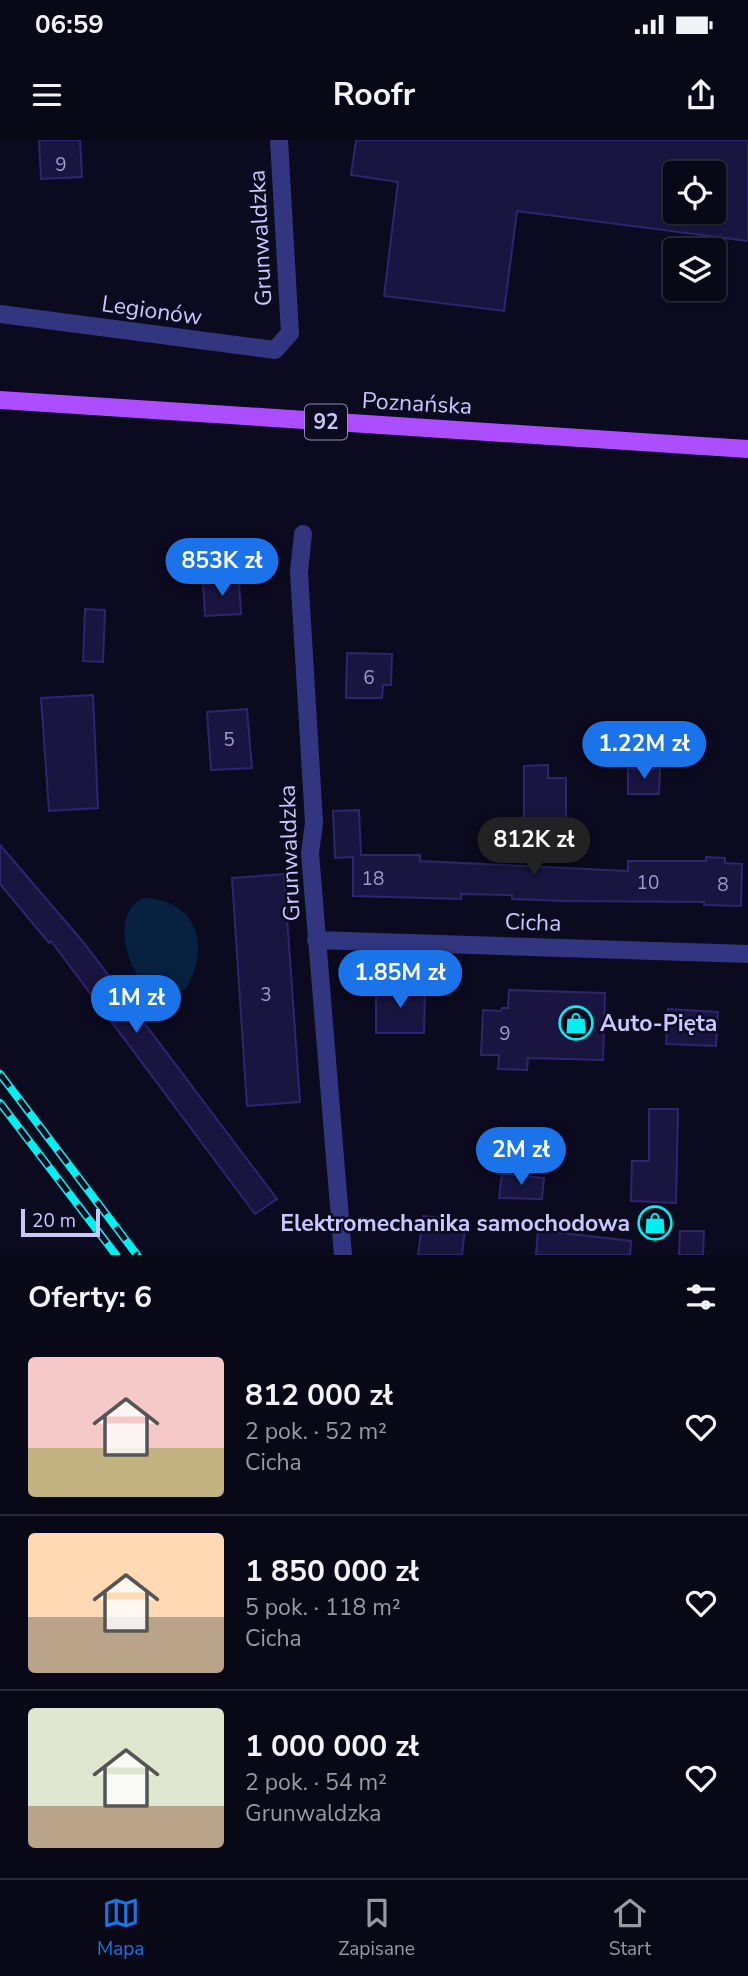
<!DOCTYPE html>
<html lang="pl">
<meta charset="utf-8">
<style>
:root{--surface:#090816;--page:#171623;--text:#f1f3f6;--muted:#999aa1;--line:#292935;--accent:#1a73e8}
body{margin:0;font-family:"Nunito Sans",sans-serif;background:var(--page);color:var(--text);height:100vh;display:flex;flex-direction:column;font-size:26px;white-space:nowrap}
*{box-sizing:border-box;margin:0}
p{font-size:23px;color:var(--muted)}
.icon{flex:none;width:38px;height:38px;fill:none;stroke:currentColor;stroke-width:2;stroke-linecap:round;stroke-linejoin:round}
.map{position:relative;height:1115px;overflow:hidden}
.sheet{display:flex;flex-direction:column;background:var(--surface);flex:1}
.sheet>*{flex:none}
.fabs{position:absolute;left:663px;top:21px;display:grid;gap:14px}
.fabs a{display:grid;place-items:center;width:63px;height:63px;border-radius:7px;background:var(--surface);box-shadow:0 2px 5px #0004,0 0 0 2px var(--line);font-size:35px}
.scale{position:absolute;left:21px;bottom:18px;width:79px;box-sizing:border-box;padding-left:7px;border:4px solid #c8c7ff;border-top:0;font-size:19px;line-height:24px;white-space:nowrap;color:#c8c7ff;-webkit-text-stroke:5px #0c0a1e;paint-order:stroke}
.price{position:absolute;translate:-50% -60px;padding:0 16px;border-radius:24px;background:var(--accent);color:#fff;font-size:23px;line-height:46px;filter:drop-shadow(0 2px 4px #0008)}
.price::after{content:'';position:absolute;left:50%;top:42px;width:21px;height:16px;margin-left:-10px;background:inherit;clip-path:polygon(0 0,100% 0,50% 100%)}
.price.selected{background:#222;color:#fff}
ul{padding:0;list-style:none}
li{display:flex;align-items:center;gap:21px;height:175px;padding:0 28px}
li+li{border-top:2px solid var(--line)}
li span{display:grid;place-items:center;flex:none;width:196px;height:140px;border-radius:7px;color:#555}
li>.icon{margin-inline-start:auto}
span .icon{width:84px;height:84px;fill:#fffc;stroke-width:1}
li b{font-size:30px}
h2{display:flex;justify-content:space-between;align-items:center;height:84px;padding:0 28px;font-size:30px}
.status{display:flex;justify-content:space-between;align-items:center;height:49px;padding:0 35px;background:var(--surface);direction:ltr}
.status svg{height:19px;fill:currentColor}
header{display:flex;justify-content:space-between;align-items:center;height:91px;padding:0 28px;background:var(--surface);font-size:32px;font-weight:700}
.tabs{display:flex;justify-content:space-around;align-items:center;height:98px;border-top:2px solid var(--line);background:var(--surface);font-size:19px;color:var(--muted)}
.tabs a{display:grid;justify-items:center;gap:4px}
.tabs .selected{color:var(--accent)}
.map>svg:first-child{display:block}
.water{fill:#072140}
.building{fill:#1a1540;stroke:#2d256e;stroke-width:2;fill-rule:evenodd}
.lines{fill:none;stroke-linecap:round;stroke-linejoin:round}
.minor{stroke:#323680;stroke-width:18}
.major{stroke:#ac4eff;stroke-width:18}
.rail-casing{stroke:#00f0f2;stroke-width:8}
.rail{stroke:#0c0a1e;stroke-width:5;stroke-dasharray:16;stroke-linecap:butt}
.labels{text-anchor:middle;stroke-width:5;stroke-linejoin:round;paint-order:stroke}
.number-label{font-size:19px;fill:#9c9acf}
.shield{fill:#0c0a1e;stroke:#908ebc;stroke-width:2}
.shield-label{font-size:21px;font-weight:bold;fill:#c8c7ff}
.street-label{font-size:23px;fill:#c8c7ff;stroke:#0c0a1e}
.poi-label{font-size:23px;font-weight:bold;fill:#c8c7ff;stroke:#0c0a1e;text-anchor:start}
</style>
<div class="status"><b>06:59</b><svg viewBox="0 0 49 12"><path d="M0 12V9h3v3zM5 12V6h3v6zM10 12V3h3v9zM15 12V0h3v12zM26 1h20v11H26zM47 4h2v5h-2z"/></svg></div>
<header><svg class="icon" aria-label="menu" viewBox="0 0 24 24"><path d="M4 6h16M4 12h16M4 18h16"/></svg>Roofr<svg class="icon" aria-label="share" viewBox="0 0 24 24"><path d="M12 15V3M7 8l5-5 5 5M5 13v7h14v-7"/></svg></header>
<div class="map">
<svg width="748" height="1115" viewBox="0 0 748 1115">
<rect width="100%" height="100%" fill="#0c0a1e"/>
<path class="water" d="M144,758C199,760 211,809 185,850C171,852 153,852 142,841C124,821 113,770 144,758Z"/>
<path class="building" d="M39,0H80L82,37L41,39Z
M356,0H748V101L517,71L504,171L384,156L398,42L351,35ZM676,33H714V72H676Z
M239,440L241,474L205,476L203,443Z
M85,469L105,470L103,522L83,521Z
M347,513L392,514L391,545H383L382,558H346Z
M93,555L98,668L49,671L41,558Z
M247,569L252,628L211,630L207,572Z
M548,625V638H566V688L524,689V626Z
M628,629H660L659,654H628Z
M359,670L361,715H420V721L628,731V721H706V717L725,718V723L742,724L741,766L704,765V762L564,761L512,759V755L461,754V759L353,756V717L335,718L333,671Z
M0,705L84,803L277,1059L255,1074L51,801L49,803L0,744Z
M284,734L300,962L247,966L232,738Z
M376,847L425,848L424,893H376Z
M509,850L605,853L603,920L528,918L527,930L498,929L499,915H481L483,870L501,871L502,868H508Z
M668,869L718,872L716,906L666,904Z
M649,969H678L676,1063L631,1061L632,1021H649Z
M502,1034L544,1038L542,1059L499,1058Z
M423,1076L466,1081L462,1115H418Z
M538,1090L631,1101L630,1115H536Z
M680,1091H704L703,1115H679Z"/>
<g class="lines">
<path class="minor" d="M0,174L275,210L290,193L279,0
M303,394L299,432L314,683L310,713L343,1115
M316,800L748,814"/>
<path class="major" d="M0,260L748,309"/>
<defs>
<path id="rail" d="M0,934L137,1115
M0,963L116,1115"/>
</defs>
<use href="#rail" class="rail-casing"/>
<use href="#rail" class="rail"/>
</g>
<defs>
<symbol id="shop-ring" viewBox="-11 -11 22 22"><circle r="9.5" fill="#0c0a1e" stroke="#00f0f2" stroke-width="1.5"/><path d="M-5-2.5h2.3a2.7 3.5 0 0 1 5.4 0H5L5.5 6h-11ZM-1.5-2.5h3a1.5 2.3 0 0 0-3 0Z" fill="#00f0f2"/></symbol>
</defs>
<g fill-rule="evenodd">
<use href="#shop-ring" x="557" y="864" width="38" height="38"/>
<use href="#shop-ring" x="636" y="1064" width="38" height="38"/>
</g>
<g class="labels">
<g class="number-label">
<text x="61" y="31">9</text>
<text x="369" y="544">6</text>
<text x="229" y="606">5</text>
<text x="373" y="745">18</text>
<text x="648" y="749">10</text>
<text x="723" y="751">8</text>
<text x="266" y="861">3</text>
<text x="505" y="900">9</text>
</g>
<rect class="shield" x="305" y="264.5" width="42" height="35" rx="5"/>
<g class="shield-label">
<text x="326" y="289">92</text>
</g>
<g class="street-label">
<text transform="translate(260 98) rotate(-93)" y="8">Grunwaldzka</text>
<text transform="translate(152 170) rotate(8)" y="8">Legionów</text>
<text transform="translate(417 263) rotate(3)" y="8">Poznańska</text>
<text transform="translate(289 713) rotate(-92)" y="8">Grunwaldzka</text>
<text transform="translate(533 782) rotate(2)" y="8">Cicha</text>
</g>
<g class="poi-label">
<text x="600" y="891">Auto-Pięta</text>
<text x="630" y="1091" text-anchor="end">Elektromechanika samochodowa</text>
</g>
</g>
</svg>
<div class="fabs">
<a><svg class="icon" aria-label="locate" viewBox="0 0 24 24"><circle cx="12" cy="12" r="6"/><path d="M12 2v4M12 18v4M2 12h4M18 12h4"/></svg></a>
<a><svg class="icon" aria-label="layers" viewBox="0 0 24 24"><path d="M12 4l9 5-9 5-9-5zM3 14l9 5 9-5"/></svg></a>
</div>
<div class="scale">20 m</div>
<b class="price" style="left:222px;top:458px">853K zł</b>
<b class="price" style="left:644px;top:641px">1.22M zł</b>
<b class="price selected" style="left:534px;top:737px">812K zł</b>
<b class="price" style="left:400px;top:870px">1.85M zł</b>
<b class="price" style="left:136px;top:895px">1M zł</b>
<b class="price" style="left:521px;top:1047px">2M zł</b>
</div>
<section class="sheet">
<h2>Oferty: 6<svg class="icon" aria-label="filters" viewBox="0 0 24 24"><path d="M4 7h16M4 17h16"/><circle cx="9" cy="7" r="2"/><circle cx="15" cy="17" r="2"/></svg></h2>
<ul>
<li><span style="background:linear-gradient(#f6c9c9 65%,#c2b280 0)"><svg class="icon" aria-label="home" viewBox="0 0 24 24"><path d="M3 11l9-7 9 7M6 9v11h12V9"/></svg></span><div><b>812 000 zł</b><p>2 pok. · 52 m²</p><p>Cicha</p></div><svg class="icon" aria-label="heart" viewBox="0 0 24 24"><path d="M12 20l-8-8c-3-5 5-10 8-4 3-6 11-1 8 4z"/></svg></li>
<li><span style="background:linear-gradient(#ffd9b3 60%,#b9a48a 0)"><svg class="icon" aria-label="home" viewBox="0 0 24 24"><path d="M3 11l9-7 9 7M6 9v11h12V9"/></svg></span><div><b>1 850 000 zł</b><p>5 pok. · 118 m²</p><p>Cicha</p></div><svg class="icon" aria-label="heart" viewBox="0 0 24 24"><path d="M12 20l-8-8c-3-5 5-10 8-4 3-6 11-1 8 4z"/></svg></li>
<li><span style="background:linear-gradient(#dfe7d0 70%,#b9a48a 0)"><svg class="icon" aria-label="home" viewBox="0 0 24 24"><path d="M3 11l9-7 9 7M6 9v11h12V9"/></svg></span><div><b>1 000 000 zł</b><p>2 pok. · 54 m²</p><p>Grunwaldzka</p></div><svg class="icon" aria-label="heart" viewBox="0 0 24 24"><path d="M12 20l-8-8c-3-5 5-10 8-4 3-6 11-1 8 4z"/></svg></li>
</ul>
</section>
<nav class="tabs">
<a class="selected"><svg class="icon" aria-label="map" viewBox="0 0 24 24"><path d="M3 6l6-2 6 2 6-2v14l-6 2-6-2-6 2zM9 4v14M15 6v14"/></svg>Mapa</a>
<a><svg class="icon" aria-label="saved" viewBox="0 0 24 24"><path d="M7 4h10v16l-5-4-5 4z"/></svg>Zapisane</a>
<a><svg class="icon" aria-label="home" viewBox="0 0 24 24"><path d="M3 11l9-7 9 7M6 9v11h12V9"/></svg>Start</a>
</nav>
